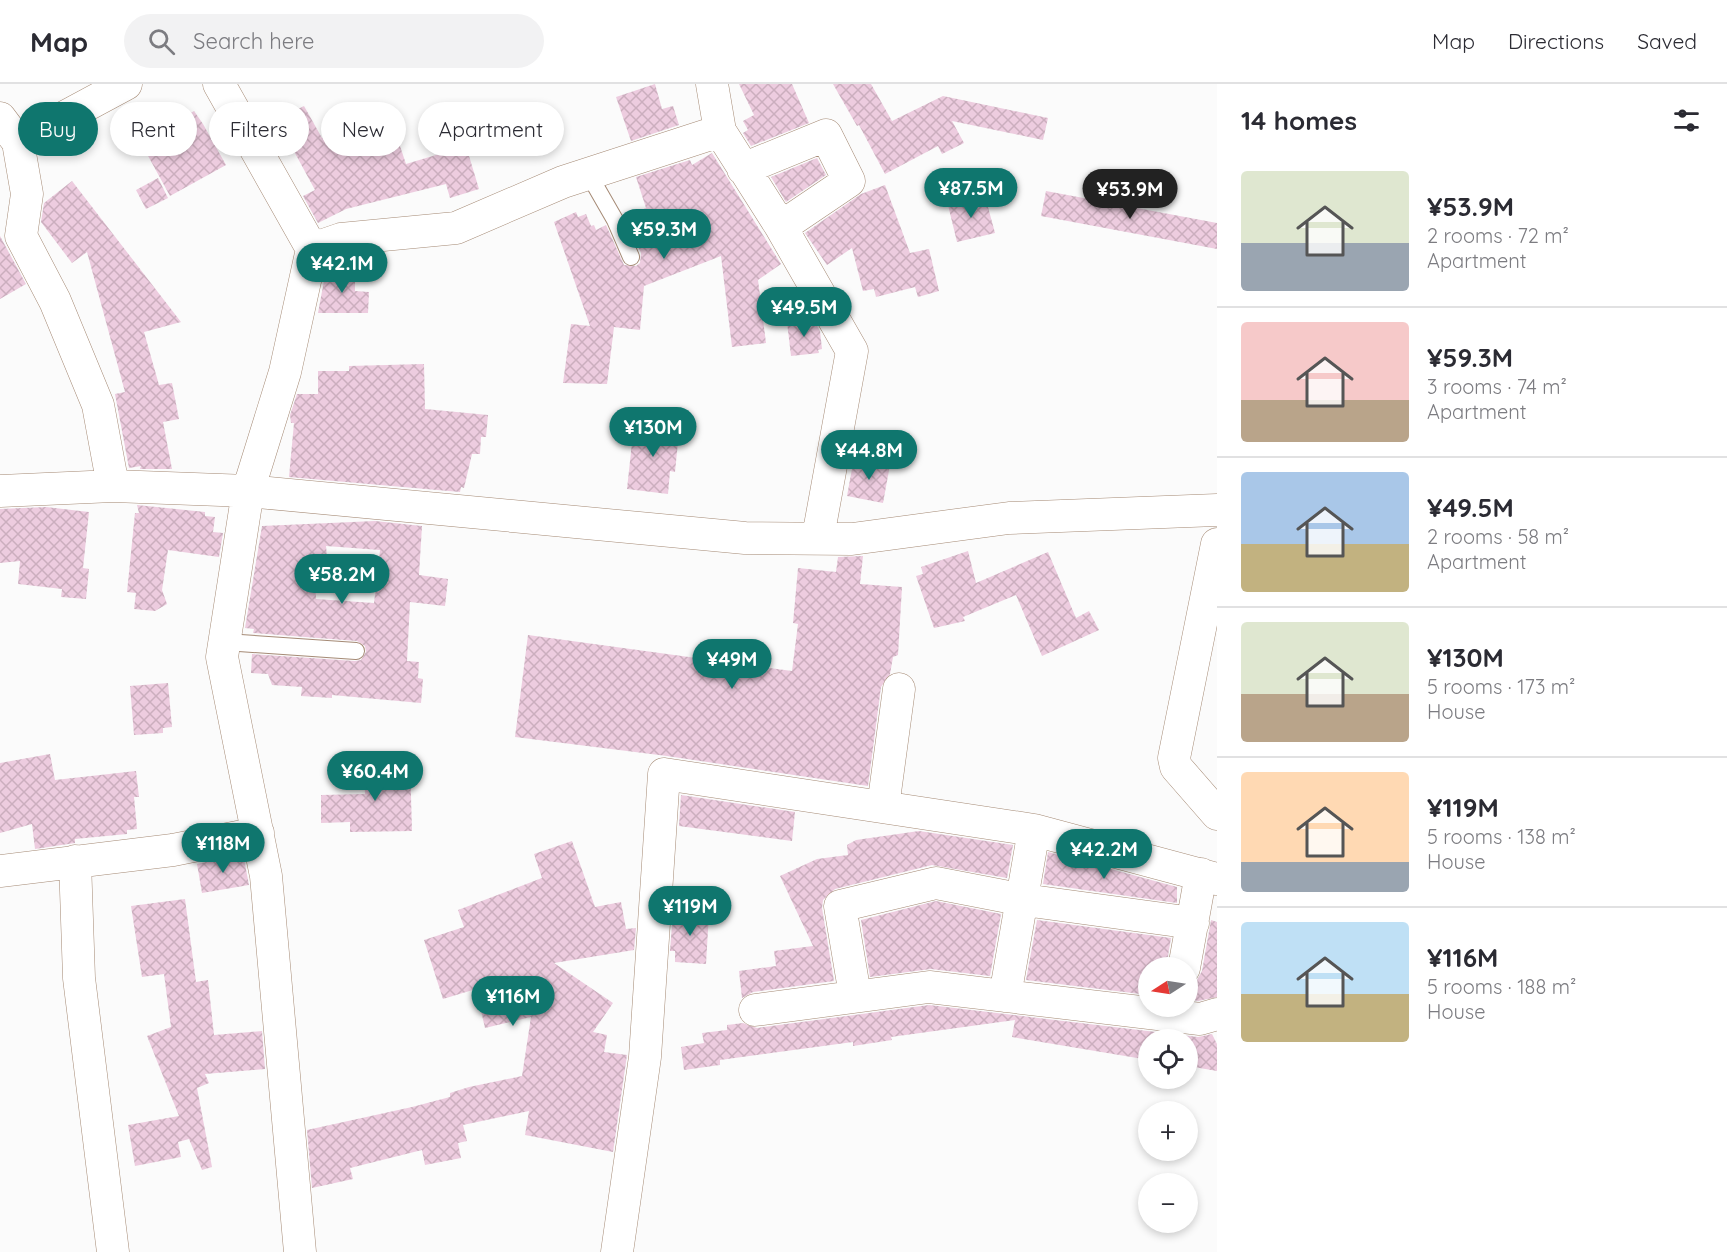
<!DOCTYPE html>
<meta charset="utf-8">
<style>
:root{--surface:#fff;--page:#f2f2f3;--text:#2b2b33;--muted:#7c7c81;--line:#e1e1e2;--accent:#0f766e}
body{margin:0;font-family:Quicksand,sans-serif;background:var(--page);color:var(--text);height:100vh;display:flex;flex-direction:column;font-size:22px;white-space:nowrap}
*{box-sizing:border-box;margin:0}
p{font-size:20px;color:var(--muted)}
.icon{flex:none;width:33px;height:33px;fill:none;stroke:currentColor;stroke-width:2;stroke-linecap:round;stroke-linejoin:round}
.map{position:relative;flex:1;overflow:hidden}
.panel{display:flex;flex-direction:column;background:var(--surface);width:510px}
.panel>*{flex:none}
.top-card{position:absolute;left:18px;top:18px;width:570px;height:54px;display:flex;gap:12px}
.needle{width:39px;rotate:258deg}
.tools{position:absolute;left:1138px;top:873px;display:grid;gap:12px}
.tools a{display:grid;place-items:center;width:60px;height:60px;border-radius:50%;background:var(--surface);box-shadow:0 3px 9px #0003;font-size:30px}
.price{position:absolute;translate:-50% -51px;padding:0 14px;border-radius:21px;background:var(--accent);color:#fff;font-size:20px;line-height:39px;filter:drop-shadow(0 2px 3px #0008)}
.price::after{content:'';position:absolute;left:50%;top:36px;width:18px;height:14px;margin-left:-9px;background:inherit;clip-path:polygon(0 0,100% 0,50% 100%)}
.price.current{background:#222;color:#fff}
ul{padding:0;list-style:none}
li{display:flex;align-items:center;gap:18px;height:150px;padding:0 24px}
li+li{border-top:2px solid var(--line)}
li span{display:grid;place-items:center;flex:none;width:168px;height:120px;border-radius:6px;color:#555}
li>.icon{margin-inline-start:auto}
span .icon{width:72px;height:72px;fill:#fffc;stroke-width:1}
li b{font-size:26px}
h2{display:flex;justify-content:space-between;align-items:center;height:72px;padding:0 24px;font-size:26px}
.pill{padding:0 21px;border-radius:27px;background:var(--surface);box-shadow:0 3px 9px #0003;font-size:21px;line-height:54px}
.pill.current{background:var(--accent);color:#fff}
header{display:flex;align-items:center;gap:36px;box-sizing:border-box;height:84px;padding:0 30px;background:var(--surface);border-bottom:2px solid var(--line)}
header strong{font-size:28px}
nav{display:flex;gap:33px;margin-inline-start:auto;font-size:21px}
.search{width:420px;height:54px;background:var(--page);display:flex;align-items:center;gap:15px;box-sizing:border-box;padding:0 21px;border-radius:33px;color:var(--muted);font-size:22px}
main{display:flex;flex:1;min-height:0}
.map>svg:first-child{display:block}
.building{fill:url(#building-cross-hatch);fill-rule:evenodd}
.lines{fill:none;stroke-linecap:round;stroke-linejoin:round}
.service-casing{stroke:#a58a75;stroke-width:18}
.minor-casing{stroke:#a58a75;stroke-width:33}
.service{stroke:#fff;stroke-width:16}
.minor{stroke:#fff;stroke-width:32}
</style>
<header>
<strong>Map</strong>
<div class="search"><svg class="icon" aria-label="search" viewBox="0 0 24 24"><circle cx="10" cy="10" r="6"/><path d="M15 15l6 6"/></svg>Search here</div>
<nav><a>Map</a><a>Directions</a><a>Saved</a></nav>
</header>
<main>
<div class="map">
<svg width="1217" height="1168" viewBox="0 0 1217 1168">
<defs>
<pattern id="building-cross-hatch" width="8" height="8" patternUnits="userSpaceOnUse" patternTransform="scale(1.5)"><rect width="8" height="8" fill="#edccdf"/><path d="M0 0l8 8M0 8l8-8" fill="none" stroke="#cbaebe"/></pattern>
</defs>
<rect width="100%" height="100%" fill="#fbfbfb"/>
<path class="building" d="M655,0L662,25L673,22L679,41L631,57L616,13Z
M739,0H792L809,39L751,62L743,49L748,46L743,37L754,31Z
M833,0H871L892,37L943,12L1048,34L1043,56L952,37L964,59L942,70L938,62L885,90L859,41L857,42Z
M304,22L322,54L377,41L379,48L394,44L406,80L466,62L479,105L450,114L446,100L346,125L318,139L303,112L315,106L277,36Z
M188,27L189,30L194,27L203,40L226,81L170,112L147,70L164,61L155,45Z
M712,69L781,180L758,196L766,259L732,263L721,172L644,202L640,246L614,243L607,300L563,299L571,240L590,242L554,138L576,128L578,133L586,130L591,142L594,141L596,146L606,141L624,181L636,182L640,179L641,169L625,133L646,124L636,93L690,76L692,81Z
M817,74L826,91L786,118L771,93Z
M158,94L168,114L146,125L136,106Z
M72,97L181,238L144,248L159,301L172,299L179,335L163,338L172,385H140L141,382L129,384L115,310L125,308L87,168L72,179L41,138L44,119Z
M885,101L910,169L929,165L939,207L918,213L915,203L876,213L874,205L863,207L852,164L827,181L805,149L861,110Z
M1046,107L1217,139V165L1041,132Z
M985,112L995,149L957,158L948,121Z
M0,152L26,200L0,215Z
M326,186H355V207L369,208L368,229H318Z
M813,235L820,247L822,265L818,266L819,269L791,272L787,238Z
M424,280L425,325L488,331L486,353H481L480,370H472L464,404L461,403L460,408L289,393L294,339H291L290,331L297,310H318V287H349V282Z
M634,340L675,344V347L679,348L675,388L670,387L668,410L627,405Z
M854,374L890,381L883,419L847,412Z
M137,421L205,428V432L215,433L213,448L223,449L219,473L168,466L162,506L167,520L155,527L134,525L136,509L127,508L135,429H139Z
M46,423L89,428L83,484L89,485L86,515L61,513L62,505L18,500L20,477L0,479V425Z
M375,437L422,442L419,491L448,495L445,522L410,518L407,577L419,578L418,594L423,595L421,619L332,611V614L301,612L302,603L272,601L268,590L251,589L252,570L355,577L361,576L366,568L365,562L357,557L253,549L254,545L245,544L262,442ZM326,462L380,466L374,519L316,515L314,473L327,472Z
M968,467L976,499L1048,468L1076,534L1089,527L1099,546L1042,572L1016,511L963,533L965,537L934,544L916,492L923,490L921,483Z
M863,472L860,500L902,503L898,571L893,573L890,590L881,603L868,702L667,672L515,653L528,551L792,587L798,540L793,539L798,484L836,488L838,473Z
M168,599L172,643L163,644V649L134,651L130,602Z
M50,670L55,696L136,687L139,713H134L137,745L127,746V750L75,755V759L35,765L32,740L0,749V679Z
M410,678L412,747L350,748V738L321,739V711L365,710L364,687H376V679Z
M681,711L795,728L792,757L679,742Z
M919,747L1013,761L1007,794L932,781L835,805L823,816L822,824L834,897L753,908L742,914L739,887L776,882L774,867L813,862L780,792L817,775L848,771L847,761L856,756Z
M572,757L595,823L621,818L626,845L636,844L634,866L554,879L613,919L593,948L607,951L604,968L627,971L613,1068L525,1051L529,1027L463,1041L467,1057L458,1059L461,1074L425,1081L422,1066L350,1084L353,1095L312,1104L307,1046L412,1023L450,1013V1009L469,1003L522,992L531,933L485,944L476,905L443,915L424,856L464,843L458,826L542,794L534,770Z
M1048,768L1177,803V819L1043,800Z
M243,770L249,801L202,809L197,780Z
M185,815L196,898L208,896L214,951L262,947L265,985L205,990L209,999L197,1004L212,1083L202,1086L189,1055L178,1058L181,1073L135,1082L128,1041L179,1032L147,952L171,943L164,890L142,893L131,822Z
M936,817L1001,830L990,892L931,885L870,893L861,836Z
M673,828L709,830L706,880L675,878V867H670Z
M1037,836L1171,854L1166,884H1149V911L1026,896Z
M1211,836L1217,838V913L1198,917L1188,915V901L1197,896L1202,887Z
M929,921L1198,953L1212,950L1217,960V987L1188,982V956H1149V976L1012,953L1015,936L891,953L892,956L853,962V958L720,976V981L684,986L681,963L704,959L702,949L727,946V941L743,939L757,944Z"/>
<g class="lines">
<defs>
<path id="service" d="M588,89L615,136L631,173
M225,558L356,567"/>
<path id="minor" d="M219,0L312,165
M712,0L720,47L781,143L852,267L818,453
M0,34L18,58L27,110L21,152L55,217L98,321L113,402
M18,58L126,0
M743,85L826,51L849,97L781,143
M0,407L113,402L248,407L745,454L852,455L1009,434L1217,426
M1217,460L1174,674L1176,683L1217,730
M883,723L899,605
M75,777L79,894L113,1168
M0,787L173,766L258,749
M1184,884L1201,790
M855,911L840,822L936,799L1024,816L1193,839
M1005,912L1034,746
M755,926L929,903L1200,935L1217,930
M300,1168L266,792L222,573L248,407L285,288L312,165L341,155L456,144L563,98L720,47
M617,1168L645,973L664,690L1034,746L1217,795"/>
</defs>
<use href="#service" class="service-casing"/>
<use href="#minor" class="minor-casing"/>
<use href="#service" class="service"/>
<use href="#minor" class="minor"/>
</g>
</svg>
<div class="tools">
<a><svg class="needle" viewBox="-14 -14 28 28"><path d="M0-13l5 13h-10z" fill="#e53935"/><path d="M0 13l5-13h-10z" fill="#7c7c81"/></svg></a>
<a><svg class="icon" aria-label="locate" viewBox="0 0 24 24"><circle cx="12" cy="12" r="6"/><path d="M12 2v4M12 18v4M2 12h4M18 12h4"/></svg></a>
<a>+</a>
<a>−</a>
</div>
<b class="price" style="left:971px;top:135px">¥87.5M</b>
<b class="price current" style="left:1130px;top:136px">¥53.9M</b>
<b class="price" style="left:664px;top:176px">¥59.3M</b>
<b class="price" style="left:342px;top:210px">¥42.1M</b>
<b class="price" style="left:804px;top:254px">¥49.5M</b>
<b class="price" style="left:653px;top:374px">¥130M</b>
<b class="price" style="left:869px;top:397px">¥44.8M</b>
<b class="price" style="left:342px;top:521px">¥58.2M</b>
<b class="price" style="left:732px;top:606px">¥49M</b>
<b class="price" style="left:375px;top:718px">¥60.4M</b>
<b class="price" style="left:223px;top:790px">¥118M</b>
<b class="price" style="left:1104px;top:796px">¥42.2M</b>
<b class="price" style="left:690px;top:853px">¥119M</b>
<b class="price" style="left:513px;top:943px">¥116M</b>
<div class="top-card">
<a class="pill current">Buy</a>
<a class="pill">Rent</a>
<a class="pill">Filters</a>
<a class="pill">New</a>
<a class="pill">Apartment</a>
</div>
</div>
<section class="panel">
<h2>14 homes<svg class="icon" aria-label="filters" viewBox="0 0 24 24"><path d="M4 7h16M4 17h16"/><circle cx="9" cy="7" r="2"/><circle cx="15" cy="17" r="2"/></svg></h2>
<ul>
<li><span style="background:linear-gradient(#dfe7d0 60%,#9aa5b1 0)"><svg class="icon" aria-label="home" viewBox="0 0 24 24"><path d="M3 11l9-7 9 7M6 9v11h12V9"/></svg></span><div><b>¥53.9M</b><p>2 rooms · 72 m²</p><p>Apartment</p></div></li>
<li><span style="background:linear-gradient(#f6c9c9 65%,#b9a48a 0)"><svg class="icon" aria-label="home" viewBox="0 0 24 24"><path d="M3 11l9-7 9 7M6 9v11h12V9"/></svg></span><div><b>¥59.3M</b><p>3 rooms · 74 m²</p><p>Apartment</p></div></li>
<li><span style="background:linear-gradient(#a9c7e8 60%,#c2b280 0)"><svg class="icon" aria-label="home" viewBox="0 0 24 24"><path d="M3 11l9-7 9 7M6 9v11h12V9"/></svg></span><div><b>¥49.5M</b><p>2 rooms · 58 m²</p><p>Apartment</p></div></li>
<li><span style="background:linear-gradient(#dfe7d0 60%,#b9a48a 0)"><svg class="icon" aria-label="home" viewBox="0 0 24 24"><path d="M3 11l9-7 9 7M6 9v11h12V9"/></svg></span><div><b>¥130M</b><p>5 rooms · 173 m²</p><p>House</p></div></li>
<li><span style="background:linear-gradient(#ffd9b3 75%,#9aa5b1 0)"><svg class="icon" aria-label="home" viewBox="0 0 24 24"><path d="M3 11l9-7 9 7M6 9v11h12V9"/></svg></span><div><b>¥119M</b><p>5 rooms · 138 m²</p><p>House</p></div></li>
<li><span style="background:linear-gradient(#bfe0f5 60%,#c2b280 0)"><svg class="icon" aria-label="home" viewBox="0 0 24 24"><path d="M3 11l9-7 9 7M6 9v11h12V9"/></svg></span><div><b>¥116M</b><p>5 rooms · 188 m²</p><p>House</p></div></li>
</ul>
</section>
</main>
